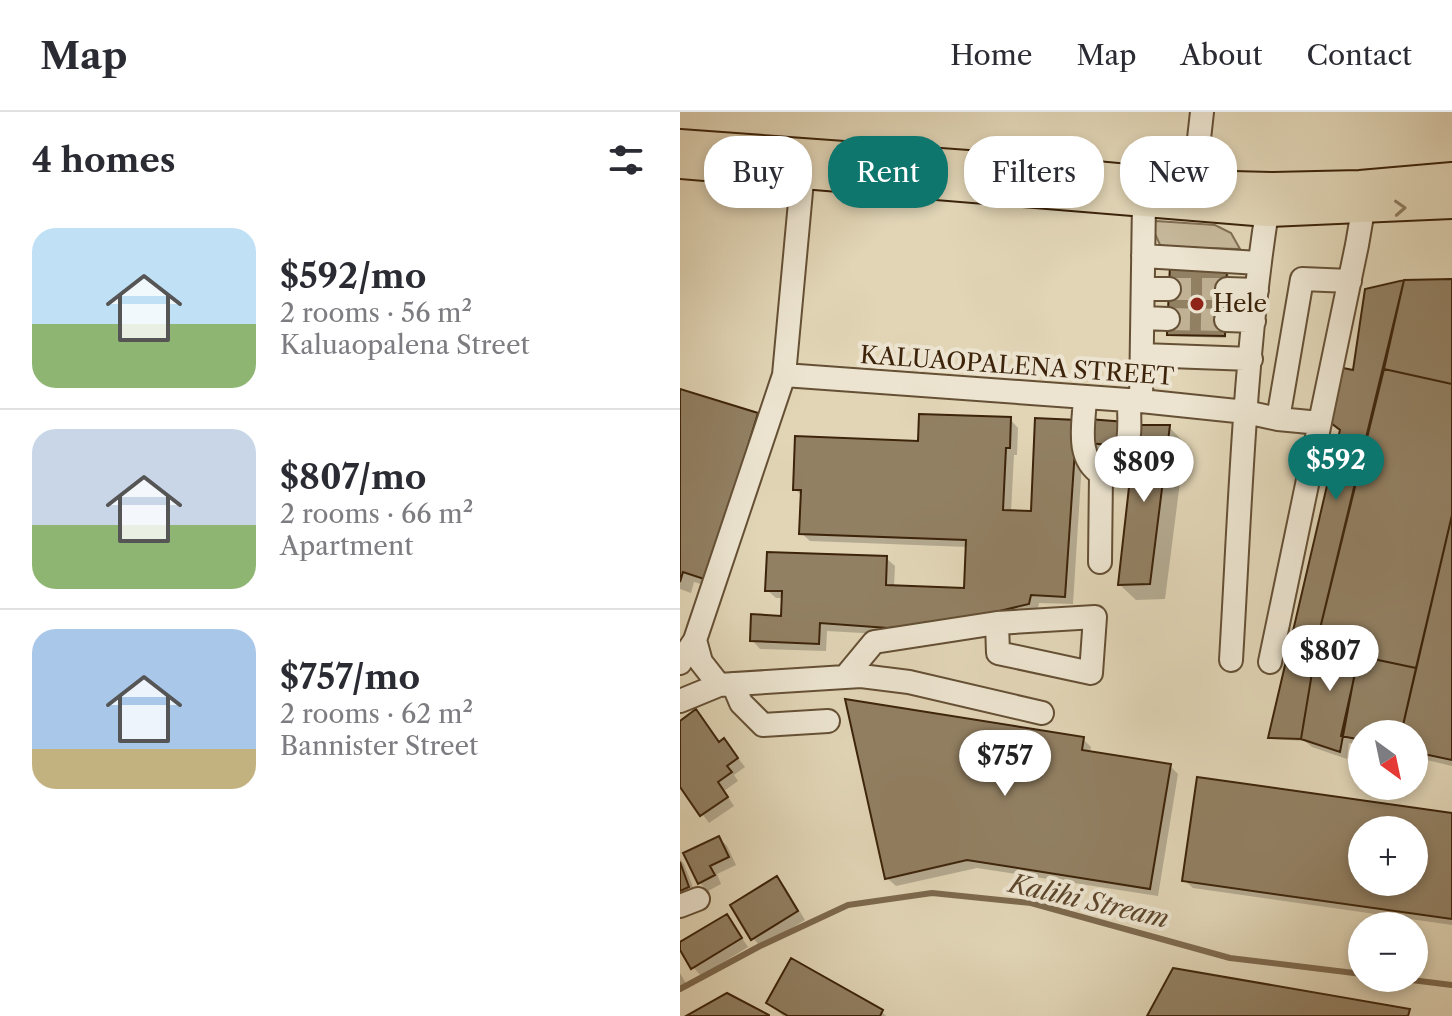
<!DOCTYPE html>
<meta charset="utf-8">
<style>
:root{--surface:#fff;--page:#f7f7f7;--text:#2b2b33;--muted:#7c7c81;--line:#e1e1e2;--accent:#0f766e}
body{margin:0;font-family:"Libre Caslon Text",serif;background:var(--page);color:var(--text);height:100vh;display:flex;flex-direction:column;font-size:30px;white-space:nowrap}
*{box-sizing:border-box;margin:0}
p{font-size:26px;color:var(--muted)}
.icon{flex:none;width:44px;height:44px;fill:none;stroke:currentColor;stroke-width:2;stroke-linecap:round;stroke-linejoin:round}
.map{position:relative;flex:1;overflow:hidden}
.drawer{display:flex;flex-direction:column;background:var(--surface);width:680px}
.drawer>*{flex:none}
.hud{position:absolute;left:24px;top:24px;width:628px;height:72px;display:flex;gap:16px}
.needle{width:52px;rotate:147deg}
.controls{position:absolute;left:668px;top:608px;display:grid;gap:16px}
.controls a{display:grid;place-items:center;width:80px;height:80px;border-radius:50%;background:var(--surface);box-shadow:0 4px 12px #0003;font-size:40px}
.price{position:absolute;translate:-50% -68px;padding:0 18px;border-radius:28px;background:#fff;color:#222;font-size:26px;line-height:52px;filter:drop-shadow(0 2px 4px #0008)}
.price::after{content:'';position:absolute;left:50%;top:48px;width:24px;height:18px;margin-left:-12px;background:inherit;clip-path:polygon(0 0,100% 0,50% 100%)}
.price.selected{background:var(--accent);color:#fff}
ul{padding:0;list-style:none}
li{display:flex;align-items:center;gap:24px;height:200px;padding:0 32px}
li+li{border-top:2px solid var(--line)}
li span{display:grid;place-items:center;flex:none;width:224px;height:160px;border-radius:24px;color:#555}
li>.icon{margin-inline-start:auto}
span .icon{width:96px;height:96px;fill:#fffc;stroke-width:1}
li b{font-size:34px}
h2{display:flex;justify-content:space-between;align-items:center;height:96px;padding:0 32px;font-size:34px}
.chip{padding:0 28px;border-radius:32px;background:var(--surface);box-shadow:0 4px 12px #0003;font-size:28px;line-height:72px}
.chip.selected{background:var(--accent);color:#fff}
header{display:flex;align-items:center;gap:48px;box-sizing:border-box;height:112px;padding:0 40px;background:var(--surface);border-bottom:2px solid var(--line)}
header strong{font-size:38px}
nav{display:flex;gap:44px;margin-inline-start:auto;font-size:28px}
main{display:flex;flex:1;min-height:0}
.map>svg:first-child{display:block}
.green{fill:#c5b799;stroke:#806d52;stroke-width:2}
.shadow{fill:#0003;fill-rule:evenodd}
.lines{fill:none;stroke-linecap:round;stroke-linejoin:round}
.stream{stroke:#7d694e;stroke-width:6}
.building{fill:#928063;stroke:#3c230a;stroke-width:2;fill-rule:evenodd}
.minor-tunnel{stroke:#c0b194;stroke-width:22;stroke-dasharray:22 11;stroke-linecap:butt}
.minor-casing{stroke:#655035;stroke-width:26}
.major-casing{stroke:#3c230a;stroke-width:32}
.minor{stroke:#ece4d0;stroke-width:22}
.major{stroke:#e1d5b6;stroke-width:28}
.oneway{stroke:#8e7c60}
.poi-dot{fill:#8f2418;stroke:#ece4d0;stroke-width:3}
.labels{text-anchor:middle;stroke-width:8;stroke-linejoin:round;paint-order:stroke}
.poi-label{font-size:24px;fill:#3c230a;stroke:#ece4d0;text-anchor:start}
.street-label{font-size:24px;fill:#3c230a;stroke:#ece4d0}
.water-label{font-size:26px;font-style:italic;fill:#5d462c;stroke:#ece4d0}
</style>
<header>
<strong>Map</strong>
<nav><a>Home</a><a>Map</a><a>About</a><a>Contact</a></nav>
</header>
<main>
<section class="drawer">
<h2>4 homes<svg class="icon" aria-label="filters" viewBox="0 0 24 24"><path d="M4 7h16M4 17h16"/><circle cx="9" cy="7" r="2"/><circle cx="15" cy="17" r="2"/></svg></h2>
<ul>
<li><span style="background:linear-gradient(#bfe0f5 60%,#8fb573 0)"><svg class="icon" aria-label="home" viewBox="0 0 24 24"><path d="M3 11l9-7 9 7M6 9v11h12V9"/></svg></span><div><b>$592/mo</b><p>2 rooms · 56 m²</p><p>Kaluaopalena Street</p></div></li>
<li><span style="background:linear-gradient(#c9d6e8 60%,#8fb573 0)"><svg class="icon" aria-label="home" viewBox="0 0 24 24"><path d="M3 11l9-7 9 7M6 9v11h12V9"/></svg></span><div><b>$807/mo</b><p>2 rooms · 66 m²</p><p>Apartment</p></div></li>
<li><span style="background:linear-gradient(#a9c7e8 75%,#c2b280 0)"><svg class="icon" aria-label="home" viewBox="0 0 24 24"><path d="M3 11l9-7 9 7M6 9v11h12V9"/></svg></span><div><b>$757/mo</b><p>2 rooms · 62 m²</p><p>Bannister Street</p></div></li>
</ul>
</section>
<div class="map">
<svg width="772" height="904" viewBox="0 0 772 904">
<rect width="100%" height="100%" fill="#e1d5b6"/>
<filter id="stains"><feTurbulence type="fractalNoise" baseFrequency=".0025" numOctaves="4"/><feColorMatrix values="0 0 0 0 .2 0 0 0 0 .09 0 0 0 0 .02 0 0 0 .5 -.17"/></filter>
<radialGradient id="worn" r=".72"><stop offset=".6" stop-color="#630" stop-opacity="0"/><stop offset="1" stop-color="#630" stop-opacity=".3"/></radialGradient>
<path class="green" d="M476,109L535,113L551,121L560,137L481,135L470,111Z"/>
<path class="shadow" d="M549,158L546,226L491,224L489,222Z
M772,169V654L734,645V622H682V634L669,631L667,647L632,635L625,629L592,627L590,625L674,261L687,179L724,170Z
M0,279L77,302L88,313L38,477L14,470L11,481L0,477Z
M330,307L338,316L337,343H334L331,400L352,401L404,318L393,492L359,491L357,500L217,523L147,519L146,539L80,537L72,528L103,506V486H96L87,478L206,446L215,454L214,475L286,478L288,435L130,429L121,421L123,385L115,377L240,331Z
M445,312L489,315L505,331L485,487L456,488L440,473L455,342L416,339L408,330Z
M16,600L40,631L44,628L65,655L54,663L58,669L44,679L54,694L29,711L0,672V611Z
M403,627L411,635L410,641L490,654L498,662L478,784L297,756L216,774L207,766Z
M519,667L772,703V813L513,776L504,768ZM682,718H734V770H682Z
M39,726L47,734L56,753L37,762L41,772L28,779L19,770Z
M0,747L4,752L16,783L0,790Z
M97,767L105,775L125,808L81,835L73,826Z
M47,804L68,835L21,864L13,855L0,832Z
M0,861L7,873L0,877Z
M88,891L202,900L206,904H103Z"/>
<g class="lines">
<path class="stream" d="M715,866L772,873
M0,877L80,834L168,793L252,781L351,791L550,846L682,862"/>
</g>
<path class="building" d="M490,152L547,154L545,224L487,223Z
M772,167V272L704,257L724,168Z
M724,168L638,525L621,627L588,626L660,318L651,311L663,256L673,258L685,177Z
M704,257L772,272V403L736,556L679,544L680,533L638,525Z
M0,277L78,301L27,468L3,460L0,470Z
M239,302L331,305L330,336H326L323,398L351,399L355,306L397,308L385,485L351,483L349,492L286,507L208,516L140,511L139,532L70,529L71,502L101,504L102,479H85L87,440L207,444L206,473L284,476L286,428L119,422L121,378H113L115,324L238,329Z
M408,307L446,310L444,334L406,331Z
M456,313H490L470,472L438,473Z
M772,403V648L734,640V622H721Z
M638,525L680,533L660,640L621,627Z
M679,544L736,556L721,622H682V628L661,624Z
M165,587L404,625L402,638L491,652L470,777L287,748L205,767Z
M16,597L39,630L44,626L58,646L47,654L52,660L38,670L48,685L20,704L0,675V609Z
M517,665L772,701V807L502,769ZM682,718H734V770H682Z
M39,724L49,745L30,754L35,763L18,772L3,741Z
M0,750L9,775L0,779Z
M97,764L118,799L71,828L50,793Z
M47,802L62,826L11,857L0,838V830Z
M111,846L203,898L200,904H108L86,891Z
M493,856L730,897L728,904H467Z
M47,881L89,903V904H6Z"/>
<g class="lines">
<path class="minor-tunnel" d="M489,177H547
M488,207L546,208"/>
<defs>
<path id="minor" d="M512,89L522,0
M463,144L579,151
M463,177H489
M547,177L577,178
M463,206L488,207
M546,208L574,209
M462,243L571,247
M104,263L461,289L566,300L598,307
M405,285C404,313 395,345 421,362
M461,289L464,90
M640,311L598,307L622,167L670,169
M421,362C455,340 449,325 449,288
M420,450L421,362
M15,528L21,550L39,573
M551,548C560,399 564,248 587,100
M590,550L677,133L683,98
M0,551L15,528L104,263L124,47
M165,565L194,530L317,511L415,505L411,561L318,541L317,511
M53,572L61,591L83,613L148,609
M0,589L39,573L181,564L229,570L362,601
M0,794L18,787"/>
<path id="major" d="M0,32L329,56L513,73L593,75L680,73L772,65
M0,52L587,100L772,92"/>
</defs>
<use href="#minor" class="minor-casing"/>
<use href="#major" class="major-casing"/>
<use href="#minor" class="minor"/>
<use href="#major" class="major"/>
</g>
<defs><path id="oneway-chevron" d="M-2-3.5L2.5 0L-2 3.5" fill="none" stroke-width="1.6" stroke-linecap="round" stroke-linejoin="round" transform="scale(2)"/></defs>
<use class="oneway" href="#oneway-chevron" transform="translate(720 96) rotate(-3)"/>
<circle class="poi-dot" cx="517" cy="192" r="8"/>
<g class="labels">
<g class="poi-label">
<text x="533" y="200">Hele</text>
</g>
<g class="street-label">
<text transform="translate(337 254) rotate(4)" y="8">KALUAOPALENA STREET</text>
</g>
<g class="water-label">
<text transform="translate(409 789) rotate(13)" y="9">Kalihi Stream</text>
</g>
</g>
<rect width="100%" height="100%" filter="url(#stains)"/>
<rect width="100%" height="100%" fill="url(#worn)"/>
</svg>
<div class="controls">
<a><svg class="needle" viewBox="-14 -14 28 28"><path d="M0-13l5 13h-10z" fill="#e53935"/><path d="M0 13l5-13h-10z" fill="#7c7c81"/></svg></a>
<a>+</a>
<a>−</a>
</div>
<b class="price selected" style="left:656px;top:390px">$592</b>
<b class="price" style="left:464px;top:392px">$809</b>
<b class="price" style="left:650px;top:581px">$807</b>
<b class="price" style="left:325px;top:686px">$757</b>
<div class="hud">
<a class="chip">Buy</a>
<a class="chip selected">Rent</a>
<a class="chip">Filters</a>
<a class="chip">New</a>
</div>
</div>
</main>
